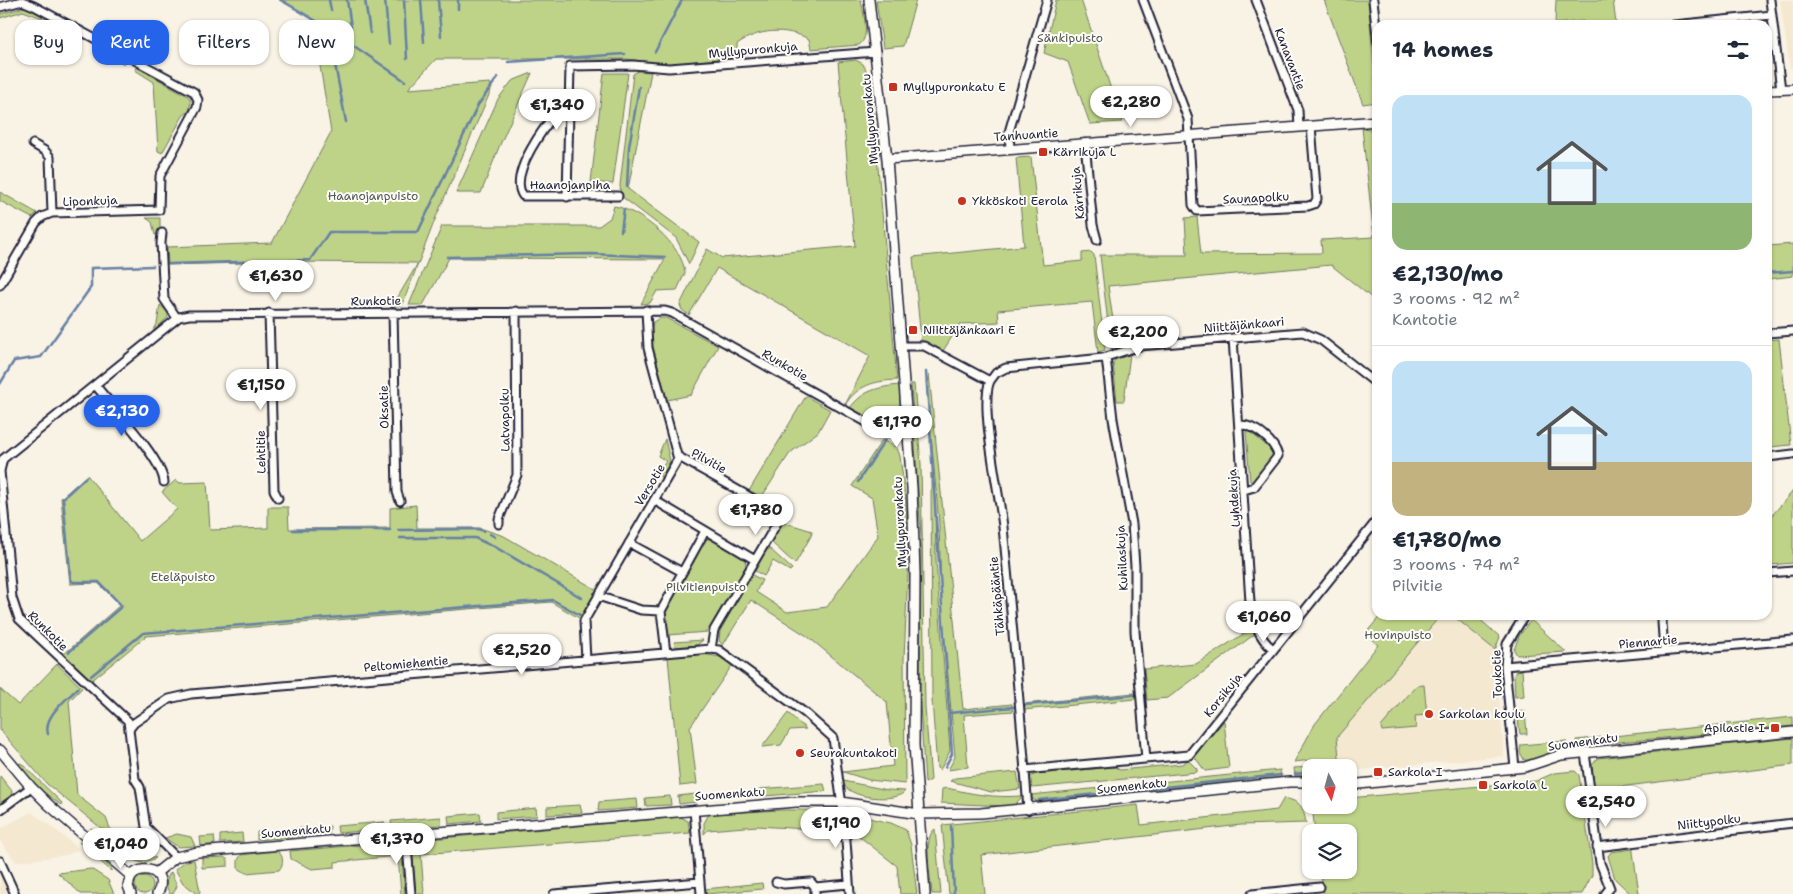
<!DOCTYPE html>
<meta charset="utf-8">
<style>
:root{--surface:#fff;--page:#f2f2f3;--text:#1f2937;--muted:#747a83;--line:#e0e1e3;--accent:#2563eb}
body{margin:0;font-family:"Shantell Sans",sans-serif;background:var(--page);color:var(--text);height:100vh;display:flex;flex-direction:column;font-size:19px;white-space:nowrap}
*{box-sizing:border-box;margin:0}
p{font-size:16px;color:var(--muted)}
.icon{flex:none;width:28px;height:28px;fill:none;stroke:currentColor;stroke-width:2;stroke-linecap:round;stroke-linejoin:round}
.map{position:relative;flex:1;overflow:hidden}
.sheet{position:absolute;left:1372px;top:20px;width:400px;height:600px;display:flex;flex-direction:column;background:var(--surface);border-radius:15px;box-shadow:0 1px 4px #0004}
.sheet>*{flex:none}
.hud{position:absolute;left:15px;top:20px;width:475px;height:45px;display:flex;gap:10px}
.needle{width:32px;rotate:174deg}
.buttons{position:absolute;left:1302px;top:759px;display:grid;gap:10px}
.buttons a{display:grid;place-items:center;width:55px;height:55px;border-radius:10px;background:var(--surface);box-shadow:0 1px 4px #0004;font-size:25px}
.price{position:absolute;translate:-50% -42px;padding:0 11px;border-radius:18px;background:#fff;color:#222;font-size:16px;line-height:32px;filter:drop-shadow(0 1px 2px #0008)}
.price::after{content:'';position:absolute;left:50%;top:30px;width:15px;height:11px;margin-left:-8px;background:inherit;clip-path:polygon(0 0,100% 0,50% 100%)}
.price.active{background:var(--accent);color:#fff}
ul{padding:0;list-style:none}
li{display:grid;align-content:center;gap:10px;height:265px;padding:0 20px}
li+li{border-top:1px solid var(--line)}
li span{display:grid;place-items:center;height:155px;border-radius:15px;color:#555}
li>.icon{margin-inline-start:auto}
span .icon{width:90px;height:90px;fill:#fffc;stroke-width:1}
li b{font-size:21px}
h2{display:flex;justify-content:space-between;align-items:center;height:60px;padding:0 20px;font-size:21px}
.pill{padding:0 18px;border-radius:15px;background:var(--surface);box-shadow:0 1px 4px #0004;font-size:18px;line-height:45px}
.pill.active{background:var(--accent);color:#fff}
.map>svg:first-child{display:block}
.built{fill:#f4e8d0}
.green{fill:#bed388;stroke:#707a62}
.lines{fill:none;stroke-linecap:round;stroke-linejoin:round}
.stream{stroke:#6680a5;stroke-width:2.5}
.minor-casing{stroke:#22223b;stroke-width:11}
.tertiary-casing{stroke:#22223b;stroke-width:12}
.minor{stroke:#fdfcf7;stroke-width:7}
.tertiary{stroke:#fdfcf7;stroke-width:9}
.poi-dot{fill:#c8321e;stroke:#fdfcf7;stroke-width:2}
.labels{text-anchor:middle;stroke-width:4;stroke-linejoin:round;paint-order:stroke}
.park-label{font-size:12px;fill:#515752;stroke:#fdfcf7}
.street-label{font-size:12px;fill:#22223b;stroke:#fdfcf7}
.poi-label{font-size:12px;fill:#22223b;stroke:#fdfcf7;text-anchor:start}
</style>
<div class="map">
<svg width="1793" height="894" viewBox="0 0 1793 894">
<rect width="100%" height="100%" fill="#f9f3e5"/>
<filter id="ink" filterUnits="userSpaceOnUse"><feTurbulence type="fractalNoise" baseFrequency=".02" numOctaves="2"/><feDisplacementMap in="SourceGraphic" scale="10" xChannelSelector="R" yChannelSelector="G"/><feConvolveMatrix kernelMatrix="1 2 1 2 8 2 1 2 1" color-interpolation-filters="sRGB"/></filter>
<g filter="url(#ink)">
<path class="built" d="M1780,0H1793V68H1790Z
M1441,615H1452L1495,650L1504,756L1349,771V768L1340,767L1337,737Z
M31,812L48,824L80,849L67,855L16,862L0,841V829Z
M0,872L4,878L9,894H0Z"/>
<path class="green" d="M279,0H861C863,13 871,37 859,45L811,49L809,39C785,27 758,29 737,44V57L668,64L626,59H436L408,89L490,83L492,88L436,217L403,303L402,305L392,307L418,263L283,262L168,265L167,247L272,243L331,132L312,18Z
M876,0H916L903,46L883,48Z
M1056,0H1081L1122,122L1090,124L1068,62L1044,53Z
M1324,0H1368L1377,102L1363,104Z
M1556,0H1613L1616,24L1584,25L1583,21L1555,24Z
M25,7L43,15L42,18L23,11L0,18V14Z
M49,18L75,32L73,36L48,21Z
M96,44L126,61L124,64L95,48Z
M856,60L863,64L870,78L897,380C874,381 858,385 845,405L870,356L717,268L689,315L682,310L680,305L707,249L722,258L855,246L838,62Z
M136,67L188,96L191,101L189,111L183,116L162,153L158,151L154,82L135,70Z
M638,71L651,72L628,189L699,242L689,264L676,238L621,196L620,185L633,74Z
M532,73L499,147L481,193H456L498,99L512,81Z
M604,73H628L613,184L591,182Z
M1362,128L1377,130V302L1331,265L1108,286L1117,347L1111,349L1100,255H1187L1185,218L1197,217L1201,254L1322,253L1321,240L1374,237Z
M1031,157L1043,265L1082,261V253L1091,252L1094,255L1105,350L1098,352L1092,302L998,310L999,322L960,324L943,351L921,340L913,257L1024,246L1016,158Z
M0,192L37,213L32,218L0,201Z
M614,206C640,210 683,245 685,273L677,290L657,291L650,303L641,304L665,259L449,258L423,305H409L442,226H599L610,218Z
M146,218H160V234L155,235L152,222Z
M1793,244V276L1768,279V246Z
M160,305L168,312V317L153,332L157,324Z
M666,318L718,346L691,395L667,400L652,343L650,336L653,322L660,318Z
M1779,339L1791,445L1770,447L1768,340Z
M1130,354L1124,401H1117L1113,363L1116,359Z
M929,374L963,709L1012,704L1013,711L964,715L968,767L948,770L955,757L941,595L939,523L927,391Z
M914,384L921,464L925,707L931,780L925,783L920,705L921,536L911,384Z
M900,385V410C885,433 868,419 850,408C863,390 879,387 900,385Z
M806,396L830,410L818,432L790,453L761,498L749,491Z
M1246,432H1250L1273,451L1272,459L1252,483L1250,481Z
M665,439L670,461L661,478L659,473L666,461L658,456Z
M882,440L897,448L900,456L906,502L908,572L904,658L905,784L869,780L843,772L893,766L887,702L807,636L751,600L723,645L719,641L720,631L752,575L762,580L756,592L787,612L827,607L878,536L872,498L852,486Z
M931,473L935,500L936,560L950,751L940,770L937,768L932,700Z
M87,475L140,541L177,509L162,492L176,480L180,483L207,482L210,530L268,528V507H288L289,529L390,528V508L416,505L417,528H480L504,536L597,590L581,619L551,602L146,636L91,681L63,655L120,605L98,583L70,584L61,498Z
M1793,491V563L1771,565L1768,520Z
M783,522L812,531L811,536L795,564L771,542Z
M705,539H710L745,558L746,566L708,632L667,635L666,609Z
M770,549L792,569L790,571L773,561L764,576L755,571L766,550Z
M1381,615H1441L1337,737L1340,767L1311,768V775L1295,776L1294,768L1307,767L1312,760L1294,762L1315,724L1378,645L1365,634Z
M1452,615H1475L1500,637L1495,650Z
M1531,620L1566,652L1517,655L1514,650L1519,636Z
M1253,628L1255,634L1168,698L1147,700L1144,669L1196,664Z
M703,640L697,645L675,647L674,642Z
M702,654L720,657L733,664L690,727L697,784L680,786L668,657Z
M57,664L82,688L69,701L77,795L106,818L111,831L107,833L47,784L0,730V689L18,705Z
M1522,670L1524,696L1515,697L1514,675L1516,671Z
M1424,685L1427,715L1415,716L1416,728L1382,731L1381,727L1416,686Z
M1134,693L1135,699L1023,710V704Z
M1525,711L1527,734H1520L1517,712Z
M788,713L806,729L790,730L781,745L762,747Z
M1793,717V726L1576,746V740Z
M1224,721L1229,768L1205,771L1194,756Z
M1793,738V765L1595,790L1592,765L1598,758Z
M1566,741L1567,749C1554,751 1534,762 1524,760L1520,752L1521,745Z
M1188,760L1197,769V772L1032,788L1030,786V777L1036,774L1115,767L1120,770L1182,764Z
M21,763L62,803L61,805L42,791L18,764Z
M1280,770L1281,778L1040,803L1031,798V795Z
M1575,771L1579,775L1592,864V875L1582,894H1324L1320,870H1349V832H1315L1312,805H1349V798L1536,781L1554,773Z
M1017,772L1020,789L991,792L950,781L955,778Z
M0,776L12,791L11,796L0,803Z
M843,781L888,790L905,791C898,803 844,799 843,781Z
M824,784L826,791L765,796L760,793L759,789Z
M947,788C972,794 994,798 1021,796V798L1014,805L1005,806L941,803L942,789Z
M696,794L699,798L696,802L679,804L678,796Z
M670,796L671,805L646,806L645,798Z
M1284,798C1301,802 1303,806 1306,823L1241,825L981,855L985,894H949L942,825L1138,805L1141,825L1277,810Z
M637,799L638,808L598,811L599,802Z
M580,805L582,813L547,815V807Z
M536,808L537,816L496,819V812Z
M781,810H827V813L836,815L841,831L757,826L708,830L704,834V823L709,814Z
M480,813L481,821L449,824L448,816Z
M851,814L891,823L906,830L911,845L917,894H900L897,866L855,833L848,832L847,818Z
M441,817V825L392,828L391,821Z
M681,817L688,821L690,833L421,854L424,894H416L412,850L414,844L419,840Z
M384,822L385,829L338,833L337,826Z
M330,826L329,834L317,835L314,830L315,827Z
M91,828L123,854V856L94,837Z
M303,828L304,836L257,840V832Z
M935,829L941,894H932C931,878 922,838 935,829Z
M137,833L150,843L147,846L124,848L111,837L117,834Z
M242,833L243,842L220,843V835Z
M177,834L191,837L195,846L178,847L165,838Z
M214,836L215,844L201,846L200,837Z
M79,842L88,845L112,869L111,871Z
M397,842L401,848L405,894H401L398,856L335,862V867L312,869L291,859L290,851Z
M1633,849V852L1639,894H1631L1615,879L1608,856L1611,852Z
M277,851C284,855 284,864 279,870L246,873L238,868V860L241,855Z
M144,854L156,858L143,863L129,859Z
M224,857L228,860V866L202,868V858Z
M194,860L200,892L198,894L183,883L175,869L186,861Z
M91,869L108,880L114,894H81L58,873Z
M171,872L177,886L173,894H170C165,886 165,880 171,872Z
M135 885a9 9 0 1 1 18 0a9 9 0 1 1-18 0Z
M762,883L763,889L706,894L705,889Z"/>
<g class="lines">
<path class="stream" d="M281,0L328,28L405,81
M329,0L331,10
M347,0L351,27
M365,0L370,33
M385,0L389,44
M404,0L407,59
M421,0L424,42
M438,0L441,36
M458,0V9
M328,28L346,122
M655,52L682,0
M508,62L625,54
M627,186L629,147L639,87
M621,231L624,209
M447,257L591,254L665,257
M169,264L310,260L329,232H418L478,105L498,77
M1768,273L1793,271
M926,372L952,754L945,767
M0,384L14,361L41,357L91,287V268L153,266
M858,482L885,440
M293,530H390
M398,530L478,529L484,531
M490,534L495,537
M400,538H475L490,545
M490,544L582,598
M69,652L122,606L99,582H73L71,580L63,498L86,477
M91,676L143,633L553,600L580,615
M1025,705L1133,695
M949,713L1013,707
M48,734C43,716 66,700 78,688
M1295,774L1311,772
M1039,800L1281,775
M951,826L954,894"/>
<defs>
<path id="minor" d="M1143,0L1188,119L1193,205L1197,211L1308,206L1314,204L1317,199L1311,126
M1256,0L1298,110L1299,127
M1373,0L1378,44
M1770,0L1781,90
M0,7L22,1L34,6L194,92L198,100L197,107L160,176L159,210L52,213L42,217L36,223L0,285
M1674,25L1772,15
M568,105H562C548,122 507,174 523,196H618
M1085,143L1093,225L1097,240
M33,144L45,151L50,157L52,213
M1010,149L1009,132L1047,0
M567,197L570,66L633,65L669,68L876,52
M162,233L161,243L164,299L177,318
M393,312L397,492L400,501
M269,313L274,490L278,498
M1768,333L1793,331
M1233,338L1250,602C1253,619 1258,638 1273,649
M902,346H924L990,381L996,373L1006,368L1103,358L1140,346L1303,332L1321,340L1378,385
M1106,357L1113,419L1132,524L1135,566V631L1146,759
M990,381C979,405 1000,496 1003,527C1012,621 1021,715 1028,810
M96,386C112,406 162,459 164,482
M1240,425C1254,424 1275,442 1278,456L1254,487L1244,490
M679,457L768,507L777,516V523L714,630L711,649
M1768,457L1793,454
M654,500L755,560
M499,524V519L517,475L516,311
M629,543L682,572
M1768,573L1793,571
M598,596L641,610L661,611
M1663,615L1662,622L1664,651
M666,653L661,611L705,531
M586,660L584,621L678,459L648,348L646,310
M1505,666L1793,640
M130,728L134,723L169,699L191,694L711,649L719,650L805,713L833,738L845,828L850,894
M1585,753L1600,863L1610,888L1605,894
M1515,768L1505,666L1507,644L1525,615
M1024,770L1189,755L1378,519
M0,810L31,787
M694,810L701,894
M406,834L411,894
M1597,847L1793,823
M176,857L146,827L140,787L135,779L128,721L19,619L12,598L0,471L3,459L179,317L189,315L665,311L672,313L875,427L890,432L908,431
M0,861L15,894
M776,882L784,884L811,882L815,887
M554,894L700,882
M815,894V887L849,884
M1252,894L1320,887"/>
<path id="tertiary" d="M869,0L887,159L912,488L915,574L914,745L925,894
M1768,90L1793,89
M887,159L1378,121
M0,750L31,787L49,805L131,876
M1349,785L1525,767L1561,755L1793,732
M156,873L176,857L198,852L796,802H841L919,814L981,813L1289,782H1311
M131,894L128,886L131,876C147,861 169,875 157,894"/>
</defs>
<use href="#minor" class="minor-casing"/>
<use href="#tertiary" class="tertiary-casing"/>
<use href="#minor" class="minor"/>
<use href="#tertiary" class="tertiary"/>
</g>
</g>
<g class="poi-dot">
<rect x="888" y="82" width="10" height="10" rx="2.5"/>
<rect x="1038" y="147" width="10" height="10" rx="2.5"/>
<circle cx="962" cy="201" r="5"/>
<rect x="908" y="325" width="10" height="10" rx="2.5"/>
<circle cx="1429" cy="714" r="5"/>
<rect x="1770" y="723" width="10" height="10" rx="2.5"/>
<circle cx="800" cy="753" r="5"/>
<rect x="1373" y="767" width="10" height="10" rx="2.5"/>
<rect x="1478" y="780" width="10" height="10" rx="2.5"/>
</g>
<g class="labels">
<g class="park-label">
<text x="1070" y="42">Sänkipuisto</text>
<text x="373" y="200">Haanojanpuisto</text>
<text x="183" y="581">Eteläpuisto</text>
<text x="706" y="591">Pilvitienpuisto</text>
<text x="1398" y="639">Hovinpuisto</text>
</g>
<g class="street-label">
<text transform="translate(753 50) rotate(-5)" y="4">Myllypuronkuja</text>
<text transform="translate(1290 59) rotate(69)" y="4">Kanavantie</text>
<text transform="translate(870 119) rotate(-95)" y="4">Myllypuronkatu</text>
<text transform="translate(1026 135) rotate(-4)" y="4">Tanhuantie</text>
<text x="570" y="189">Haanojanpiha</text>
<text transform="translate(1078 193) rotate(-95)" y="4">Kärrikuja</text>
<text transform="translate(1256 198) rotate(-3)" y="4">Saunapolku</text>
<text transform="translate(90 201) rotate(-2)" y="4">Liponkuja</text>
<text transform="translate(376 301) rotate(-1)" y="4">Runkotie</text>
<text transform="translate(1244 325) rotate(-5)" y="4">Niittäjänkaari</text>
<text transform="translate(785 365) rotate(30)" y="4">Runkotie</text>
<text transform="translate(384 407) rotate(-91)" y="4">Oksatie</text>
<text transform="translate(505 420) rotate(-91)" y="4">Latvapolku</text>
<text transform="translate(261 452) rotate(-91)" y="4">Lehtitie</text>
<text transform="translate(709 461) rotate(29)" y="4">Pilvitie</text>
<text transform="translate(650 485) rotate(-59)" y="4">Versotie</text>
<text transform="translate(1234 498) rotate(-94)" y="4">Lyhdekuja</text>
<text transform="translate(900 522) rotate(-93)" y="4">Myllypuronkatu</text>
<text transform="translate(1122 558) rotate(-93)" y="4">Kuhilaskuja</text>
<text transform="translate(997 596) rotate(-95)" y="4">Tähkäpääntie</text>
<text transform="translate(48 631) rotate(45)" y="4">Runkotie</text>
<text transform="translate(1648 642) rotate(-5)" y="4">Piennartie</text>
<text transform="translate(406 664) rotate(-5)" y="4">Peltomiehentie</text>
<text transform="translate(1497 674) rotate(-92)" y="4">Toukotie</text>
<text transform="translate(1223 695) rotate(-51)" y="4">Korsikuja</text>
<text transform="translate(1583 742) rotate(-8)" y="4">Suomenkatu</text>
<text transform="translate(1132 786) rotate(-6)" y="4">Suomenkatu</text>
<text transform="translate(730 794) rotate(-4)" y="4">Suomenkatu</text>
<text transform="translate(1709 822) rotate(-7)" y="4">Niittypolku</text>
<text transform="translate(296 831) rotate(-5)" y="4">Suomenkatu</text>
</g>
<g class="poi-label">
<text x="903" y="91">Myllypuronkatu E</text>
<text x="1053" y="156">Kärrikuja L</text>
<text x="972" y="205">Ykköskoti Eerola</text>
<text x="923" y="334">Niittäjänkaari E</text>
<text x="1439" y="718">Sarkolan koulu</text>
<text x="1765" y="732" text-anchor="end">Apilastie I</text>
<text x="810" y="757">Seurakuntakoti</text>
<text x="1388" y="776">Sarkola I</text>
<text x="1493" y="789">Sarkola L</text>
</g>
</g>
</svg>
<div class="buttons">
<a><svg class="needle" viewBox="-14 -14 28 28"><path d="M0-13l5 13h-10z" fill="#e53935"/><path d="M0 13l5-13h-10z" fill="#747a83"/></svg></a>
<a><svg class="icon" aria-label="layers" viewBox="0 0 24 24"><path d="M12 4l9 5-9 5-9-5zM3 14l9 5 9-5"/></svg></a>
</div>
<b class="price" style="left:1131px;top:128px">€2,280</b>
<b class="price" style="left:557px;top:131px">€1,340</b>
<b class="price" style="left:276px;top:302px">€1,630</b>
<b class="price" style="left:1138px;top:358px">€2,200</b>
<b class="price" style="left:261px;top:411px">€1,150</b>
<b class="price active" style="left:122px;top:437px">€2,130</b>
<b class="price" style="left:897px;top:448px">€1,170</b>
<b class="price" style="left:756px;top:536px">€1,780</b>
<b class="price" style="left:1264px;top:643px">€1,060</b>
<b class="price" style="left:522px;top:676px">€2,520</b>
<b class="price" style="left:1606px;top:828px">€2,540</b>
<b class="price" style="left:836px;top:849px">€1,190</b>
<b class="price" style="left:397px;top:865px">€1,370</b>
<b class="price" style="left:121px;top:870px">€1,040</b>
<div class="hud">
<a class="pill">Buy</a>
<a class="pill active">Rent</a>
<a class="pill">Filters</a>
<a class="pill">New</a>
</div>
<section class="sheet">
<h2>14 homes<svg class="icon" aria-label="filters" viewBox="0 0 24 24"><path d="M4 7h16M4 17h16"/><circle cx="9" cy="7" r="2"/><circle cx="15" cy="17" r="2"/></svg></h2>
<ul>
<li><span style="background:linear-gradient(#bfe0f5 70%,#8fb573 0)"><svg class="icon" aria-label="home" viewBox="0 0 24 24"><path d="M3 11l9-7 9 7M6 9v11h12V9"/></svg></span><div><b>€2,130/mo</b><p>3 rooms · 92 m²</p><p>Kantotie</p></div></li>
<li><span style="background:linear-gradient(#bfe0f5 65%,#c2b280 0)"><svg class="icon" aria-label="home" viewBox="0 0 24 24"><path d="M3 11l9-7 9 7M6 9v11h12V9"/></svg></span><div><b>€1,780/mo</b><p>3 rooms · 74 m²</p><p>Pilvitie</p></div></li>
</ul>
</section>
</div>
